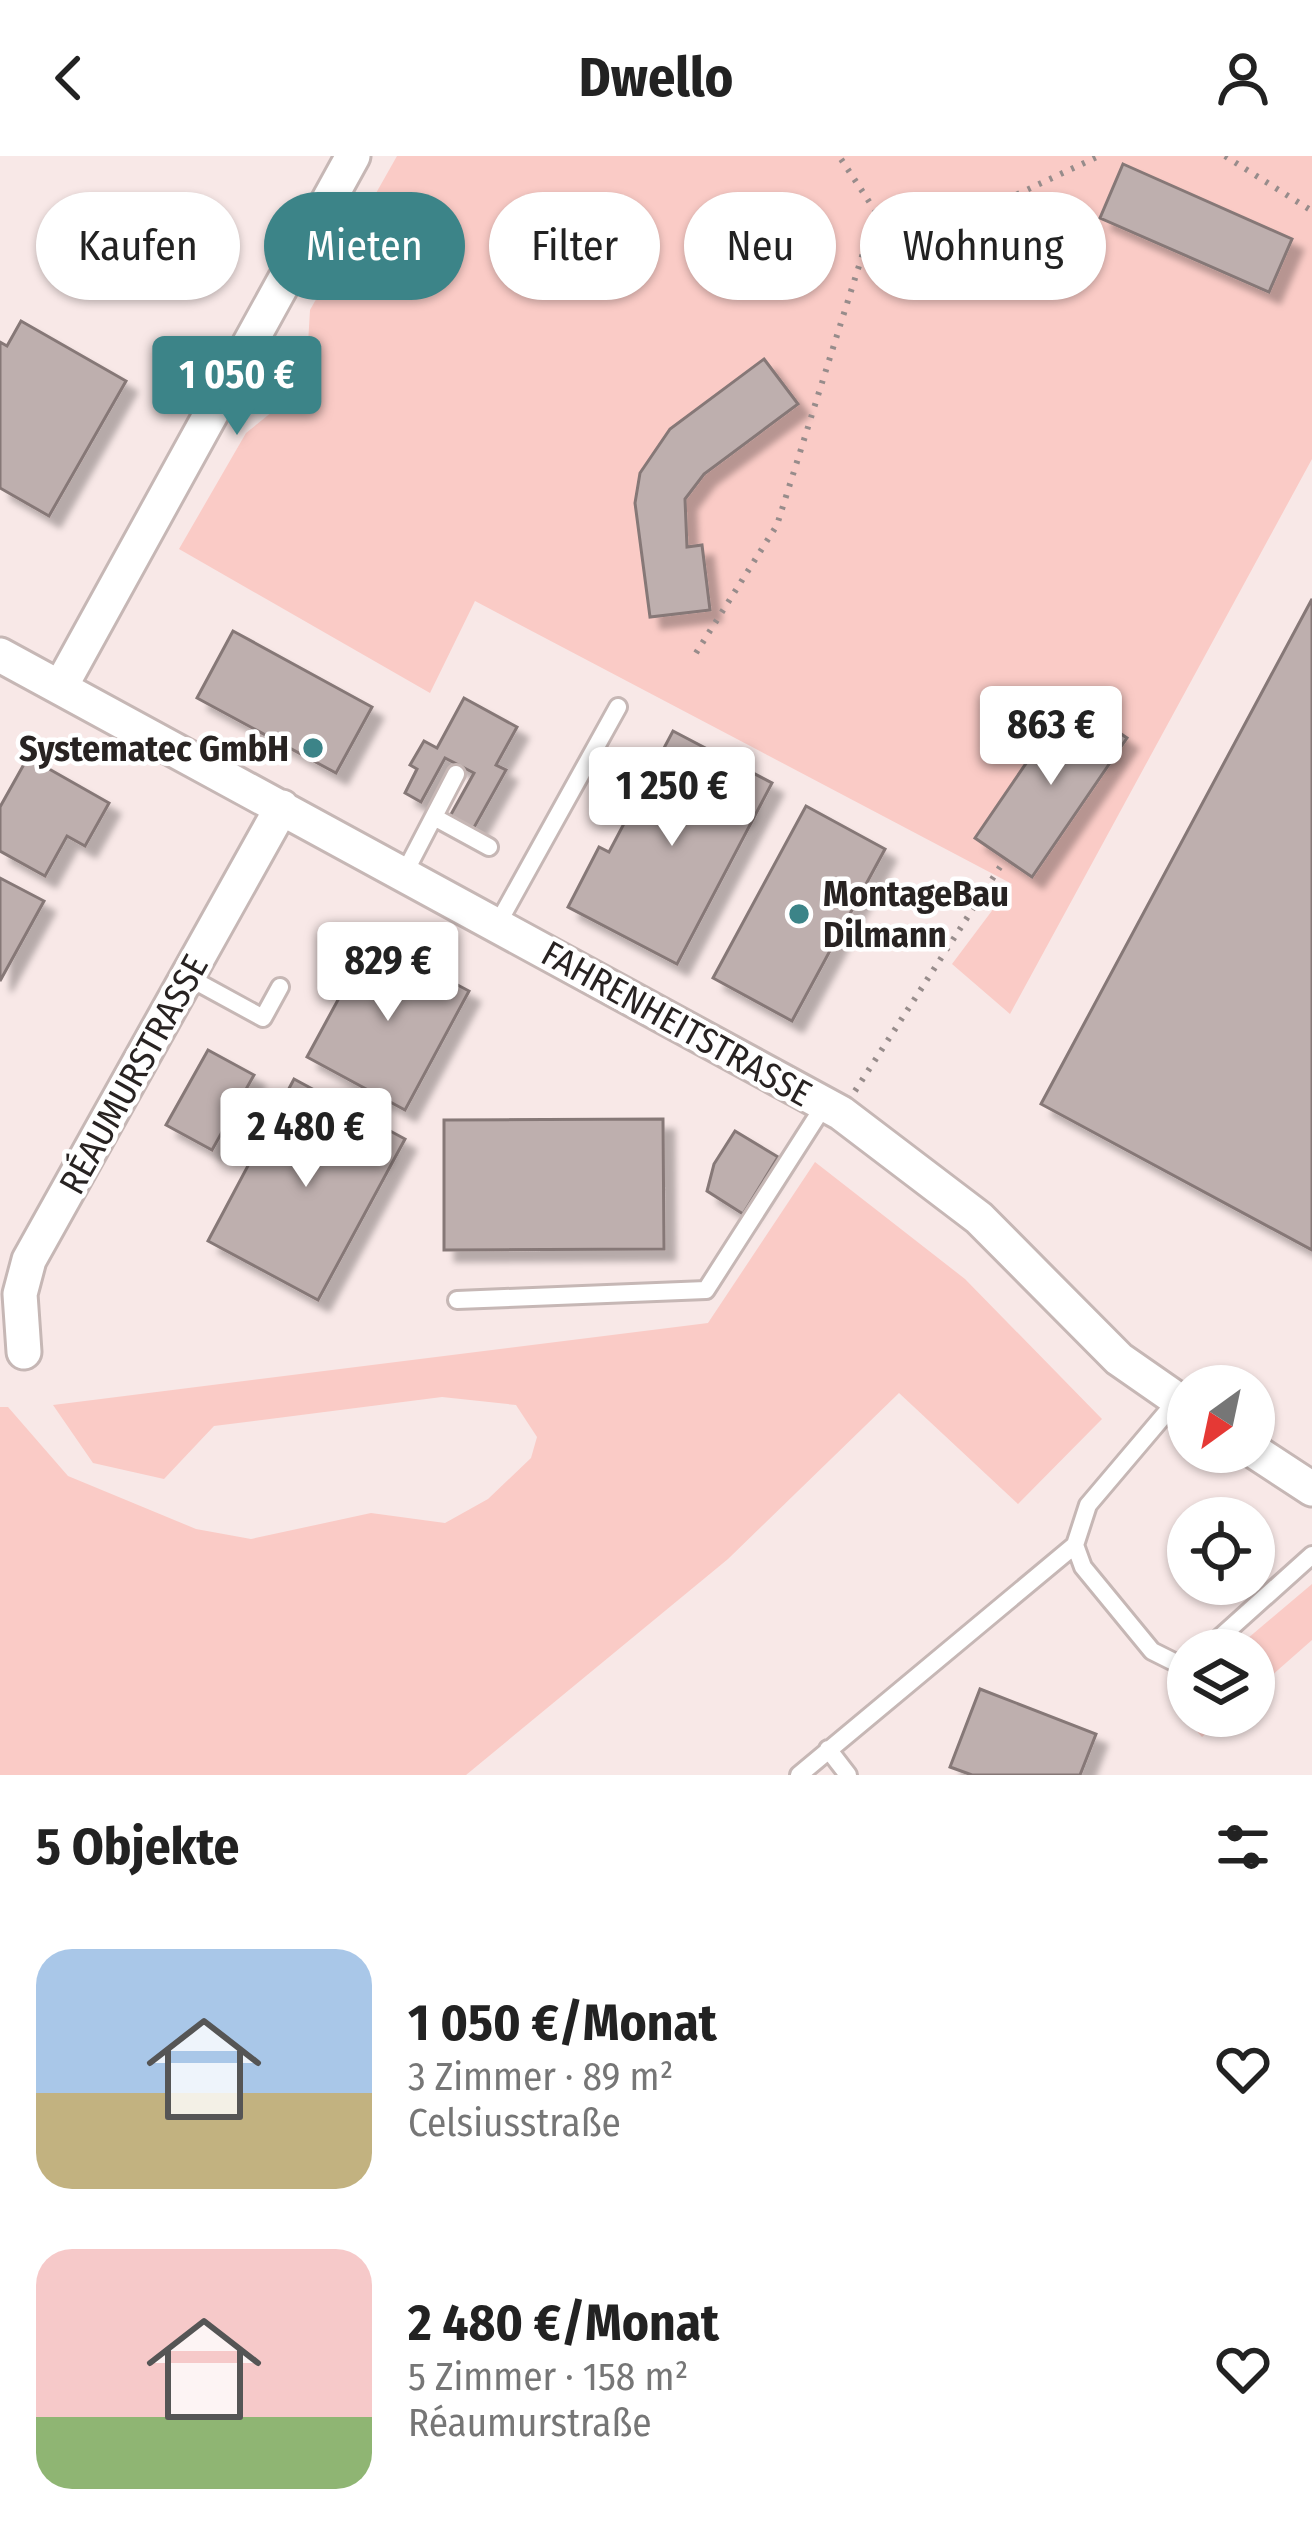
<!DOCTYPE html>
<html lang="de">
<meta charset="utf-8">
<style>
:root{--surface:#fff;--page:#f6f6f6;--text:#222;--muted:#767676;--accent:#3c8488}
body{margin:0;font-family:"Fira Sans Condensed",sans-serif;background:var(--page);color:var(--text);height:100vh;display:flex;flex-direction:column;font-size:45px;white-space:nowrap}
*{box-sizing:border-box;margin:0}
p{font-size:39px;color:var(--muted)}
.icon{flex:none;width:66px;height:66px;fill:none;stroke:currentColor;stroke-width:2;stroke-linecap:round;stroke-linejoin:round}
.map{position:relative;height:1619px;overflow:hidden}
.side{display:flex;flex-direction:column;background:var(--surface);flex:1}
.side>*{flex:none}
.guide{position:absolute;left:36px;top:36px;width:1242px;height:108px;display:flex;gap:24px}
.needle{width:78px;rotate:213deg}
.controls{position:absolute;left:1167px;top:1209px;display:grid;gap:24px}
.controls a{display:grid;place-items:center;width:108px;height:108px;border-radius:50%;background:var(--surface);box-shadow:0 3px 9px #0004;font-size:60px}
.price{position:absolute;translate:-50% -102px;padding:0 27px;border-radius:12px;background:#fff;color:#222;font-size:39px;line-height:78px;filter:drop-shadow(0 3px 6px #0008)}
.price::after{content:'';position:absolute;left:50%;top:72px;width:36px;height:27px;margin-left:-18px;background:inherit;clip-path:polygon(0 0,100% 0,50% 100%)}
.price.on{background:var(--accent);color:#fff}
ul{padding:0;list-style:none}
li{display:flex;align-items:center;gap:36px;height:300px;padding:0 36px}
li span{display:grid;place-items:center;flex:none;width:336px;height:240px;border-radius:36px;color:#555}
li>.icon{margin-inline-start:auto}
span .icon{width:144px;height:144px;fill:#fffc;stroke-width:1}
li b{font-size:51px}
h2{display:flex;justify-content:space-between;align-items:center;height:144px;padding:0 36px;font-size:51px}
.pill{padding:0 42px;border-radius:54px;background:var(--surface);box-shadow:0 3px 9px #0004;font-size:42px;line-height:108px}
.pill.on{background:var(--accent);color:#fff}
header{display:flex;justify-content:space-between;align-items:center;height:156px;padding:0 36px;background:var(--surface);font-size:54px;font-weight:700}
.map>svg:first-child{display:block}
.green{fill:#facbc6}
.building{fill:#beafae;stroke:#867877;stroke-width:3;filter:url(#shadow)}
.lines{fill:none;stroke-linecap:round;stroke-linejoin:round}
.service-casing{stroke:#c6b7b5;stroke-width:22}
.minor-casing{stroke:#c6b7b5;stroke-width:39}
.path{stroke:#978c8b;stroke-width:6;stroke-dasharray:3 9;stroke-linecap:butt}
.service{stroke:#fff;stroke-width:16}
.minor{stroke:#fff;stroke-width:33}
.poi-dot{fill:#3c8488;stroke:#fff;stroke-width:4.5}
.labels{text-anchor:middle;stroke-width:9;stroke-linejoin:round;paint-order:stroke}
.poi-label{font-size:36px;font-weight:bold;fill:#282322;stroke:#fff;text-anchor:end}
.street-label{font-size:36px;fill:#282322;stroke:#fff}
</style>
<header><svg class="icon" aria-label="back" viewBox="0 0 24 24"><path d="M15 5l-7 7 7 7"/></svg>Dwello<svg class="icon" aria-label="person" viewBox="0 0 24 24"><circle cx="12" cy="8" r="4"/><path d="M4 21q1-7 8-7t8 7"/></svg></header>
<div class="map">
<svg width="1312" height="1619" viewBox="0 0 1312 1619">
<defs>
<filter id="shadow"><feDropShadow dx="11" dy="11" stdDeviation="3" flood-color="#0004"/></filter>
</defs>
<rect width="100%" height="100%" fill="#f8e8e7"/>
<path class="green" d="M397,0H1312V303L1010,858L952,808L1012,728L475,445L430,537L179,393L246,277L298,235L307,205L310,154Z
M815,1006L965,1123L1102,1263L1018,1348L899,1237L728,1403L466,1619H0V1251H8L68,1320L196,1373L251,1383L371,1357L445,1367L488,1343L531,1302L537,1281L516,1249L442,1241L214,1270L164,1323L93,1307L53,1249L708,1167Z
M1312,1428V1484L1254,1535V1494H1234Z
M1188,1533V1560H1226L1202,1581L1172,1547Z"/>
<path class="building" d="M1123,8L1292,83L1269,136L1100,62Z
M21,165L126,225L49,360L0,332V186L7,190Z
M764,203L798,248L704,318L685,343L687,391L702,389L710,454L650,461L635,347L640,317L670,273Z
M1312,443V1094L1041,948Z
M233,475L372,551L336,617L197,542Z
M464,542L517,571L496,609L506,614L472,675L449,662L474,617L445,602L421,646L405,637L417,613L410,609L424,585L437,592Z
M1070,543L1127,582L1032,721L975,682Z
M673,575L772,627L677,808L568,751L599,691L609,696Z
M28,601L109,647L85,690L67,680L45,720L0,695V651Z
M806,650L885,693L792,865L713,822Z
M0,722L44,745L0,825Z
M371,783L469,835L405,954L307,901Z
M208,894L254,919L212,994L166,969Z
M294,923L405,983L318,1144L208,1085Z
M663,963L664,1093L444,1094V964Z
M735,975L778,1001L743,1058L707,1035L714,1008Z
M980,1533L1096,1578L1080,1619H972L950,1611Z"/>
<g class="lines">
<defs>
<path id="service" d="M434,661L489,691
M404,718L456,618
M497,769L618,551
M188,821L263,862L280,831
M457,1144L706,1134L825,948
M1177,1244L1088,1349L1075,1389L1083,1411L1152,1495L1178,1508L1188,1505
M1206,1494L1312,1399
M828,1593L848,1619
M799,1619L1075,1389"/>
<path id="minor" d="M0,499L841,957L979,1062L1119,1203L1188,1251
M61,530L353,0
M24,1196L20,1138L29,1104L282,651
M1254,1295L1312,1333"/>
</defs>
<use href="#service" class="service-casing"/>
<use href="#minor" class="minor-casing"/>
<path class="path" d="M1225,0L1312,55
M876,56L988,52L1099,0
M696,497L777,369L876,56L839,0
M855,935L1000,711"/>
<use href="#service" class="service"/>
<use href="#minor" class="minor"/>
</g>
<g class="poi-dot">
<circle cx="313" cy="592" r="12"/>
<circle cx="799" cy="758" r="12"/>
</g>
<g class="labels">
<g class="poi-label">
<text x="289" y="605">Systematec GmbH</text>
<text x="823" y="750" text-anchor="start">MontageBau<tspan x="823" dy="41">Dilmann</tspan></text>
</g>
<g class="street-label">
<text transform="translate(677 867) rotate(29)" y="13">FAHRENHEITSTRASSE</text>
<text transform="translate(133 918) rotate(-61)" y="13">RÉAUMURSTRASSE</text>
</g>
</g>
</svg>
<div class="controls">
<a><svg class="needle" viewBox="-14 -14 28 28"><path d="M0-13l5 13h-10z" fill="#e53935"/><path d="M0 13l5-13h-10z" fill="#767676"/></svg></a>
<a><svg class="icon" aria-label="locate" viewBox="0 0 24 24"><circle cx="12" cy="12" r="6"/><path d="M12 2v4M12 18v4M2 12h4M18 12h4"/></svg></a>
<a><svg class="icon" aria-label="layers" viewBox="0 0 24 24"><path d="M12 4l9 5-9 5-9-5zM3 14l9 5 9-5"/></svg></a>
</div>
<b class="price on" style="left:237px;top:282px">1 050 €</b>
<b class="price" style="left:1051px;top:632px">863 €</b>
<b class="price" style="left:672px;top:693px">1 250 €</b>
<b class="price" style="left:388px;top:868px">829 €</b>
<b class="price" style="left:306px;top:1034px">2 480 €</b>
<div class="guide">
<a class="pill">Kaufen</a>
<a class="pill on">Mieten</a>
<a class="pill">Filter</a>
<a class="pill">Neu</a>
<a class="pill">Wohnung</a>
</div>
</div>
<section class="side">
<h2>5 Objekte<svg class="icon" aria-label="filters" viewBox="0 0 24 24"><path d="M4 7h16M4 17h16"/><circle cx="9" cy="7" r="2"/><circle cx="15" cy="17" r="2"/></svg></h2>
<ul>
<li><span style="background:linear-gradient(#a9c7e8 60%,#c2b280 0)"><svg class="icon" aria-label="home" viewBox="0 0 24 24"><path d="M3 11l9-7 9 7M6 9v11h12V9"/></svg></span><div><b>1 050 €/Monat</b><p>3 Zimmer · 89 m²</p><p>Celsiusstraße</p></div><svg class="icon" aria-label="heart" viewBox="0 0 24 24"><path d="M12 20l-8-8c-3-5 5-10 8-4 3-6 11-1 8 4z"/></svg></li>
<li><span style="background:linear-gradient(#f6c9c9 70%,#8fb573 0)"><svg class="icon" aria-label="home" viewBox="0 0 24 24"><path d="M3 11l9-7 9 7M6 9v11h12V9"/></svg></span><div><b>2 480 €/Monat</b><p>5 Zimmer · 158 m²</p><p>Réaumurstraße</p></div><svg class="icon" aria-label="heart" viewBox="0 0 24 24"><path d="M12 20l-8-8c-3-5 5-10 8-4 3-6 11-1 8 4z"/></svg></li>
</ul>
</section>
